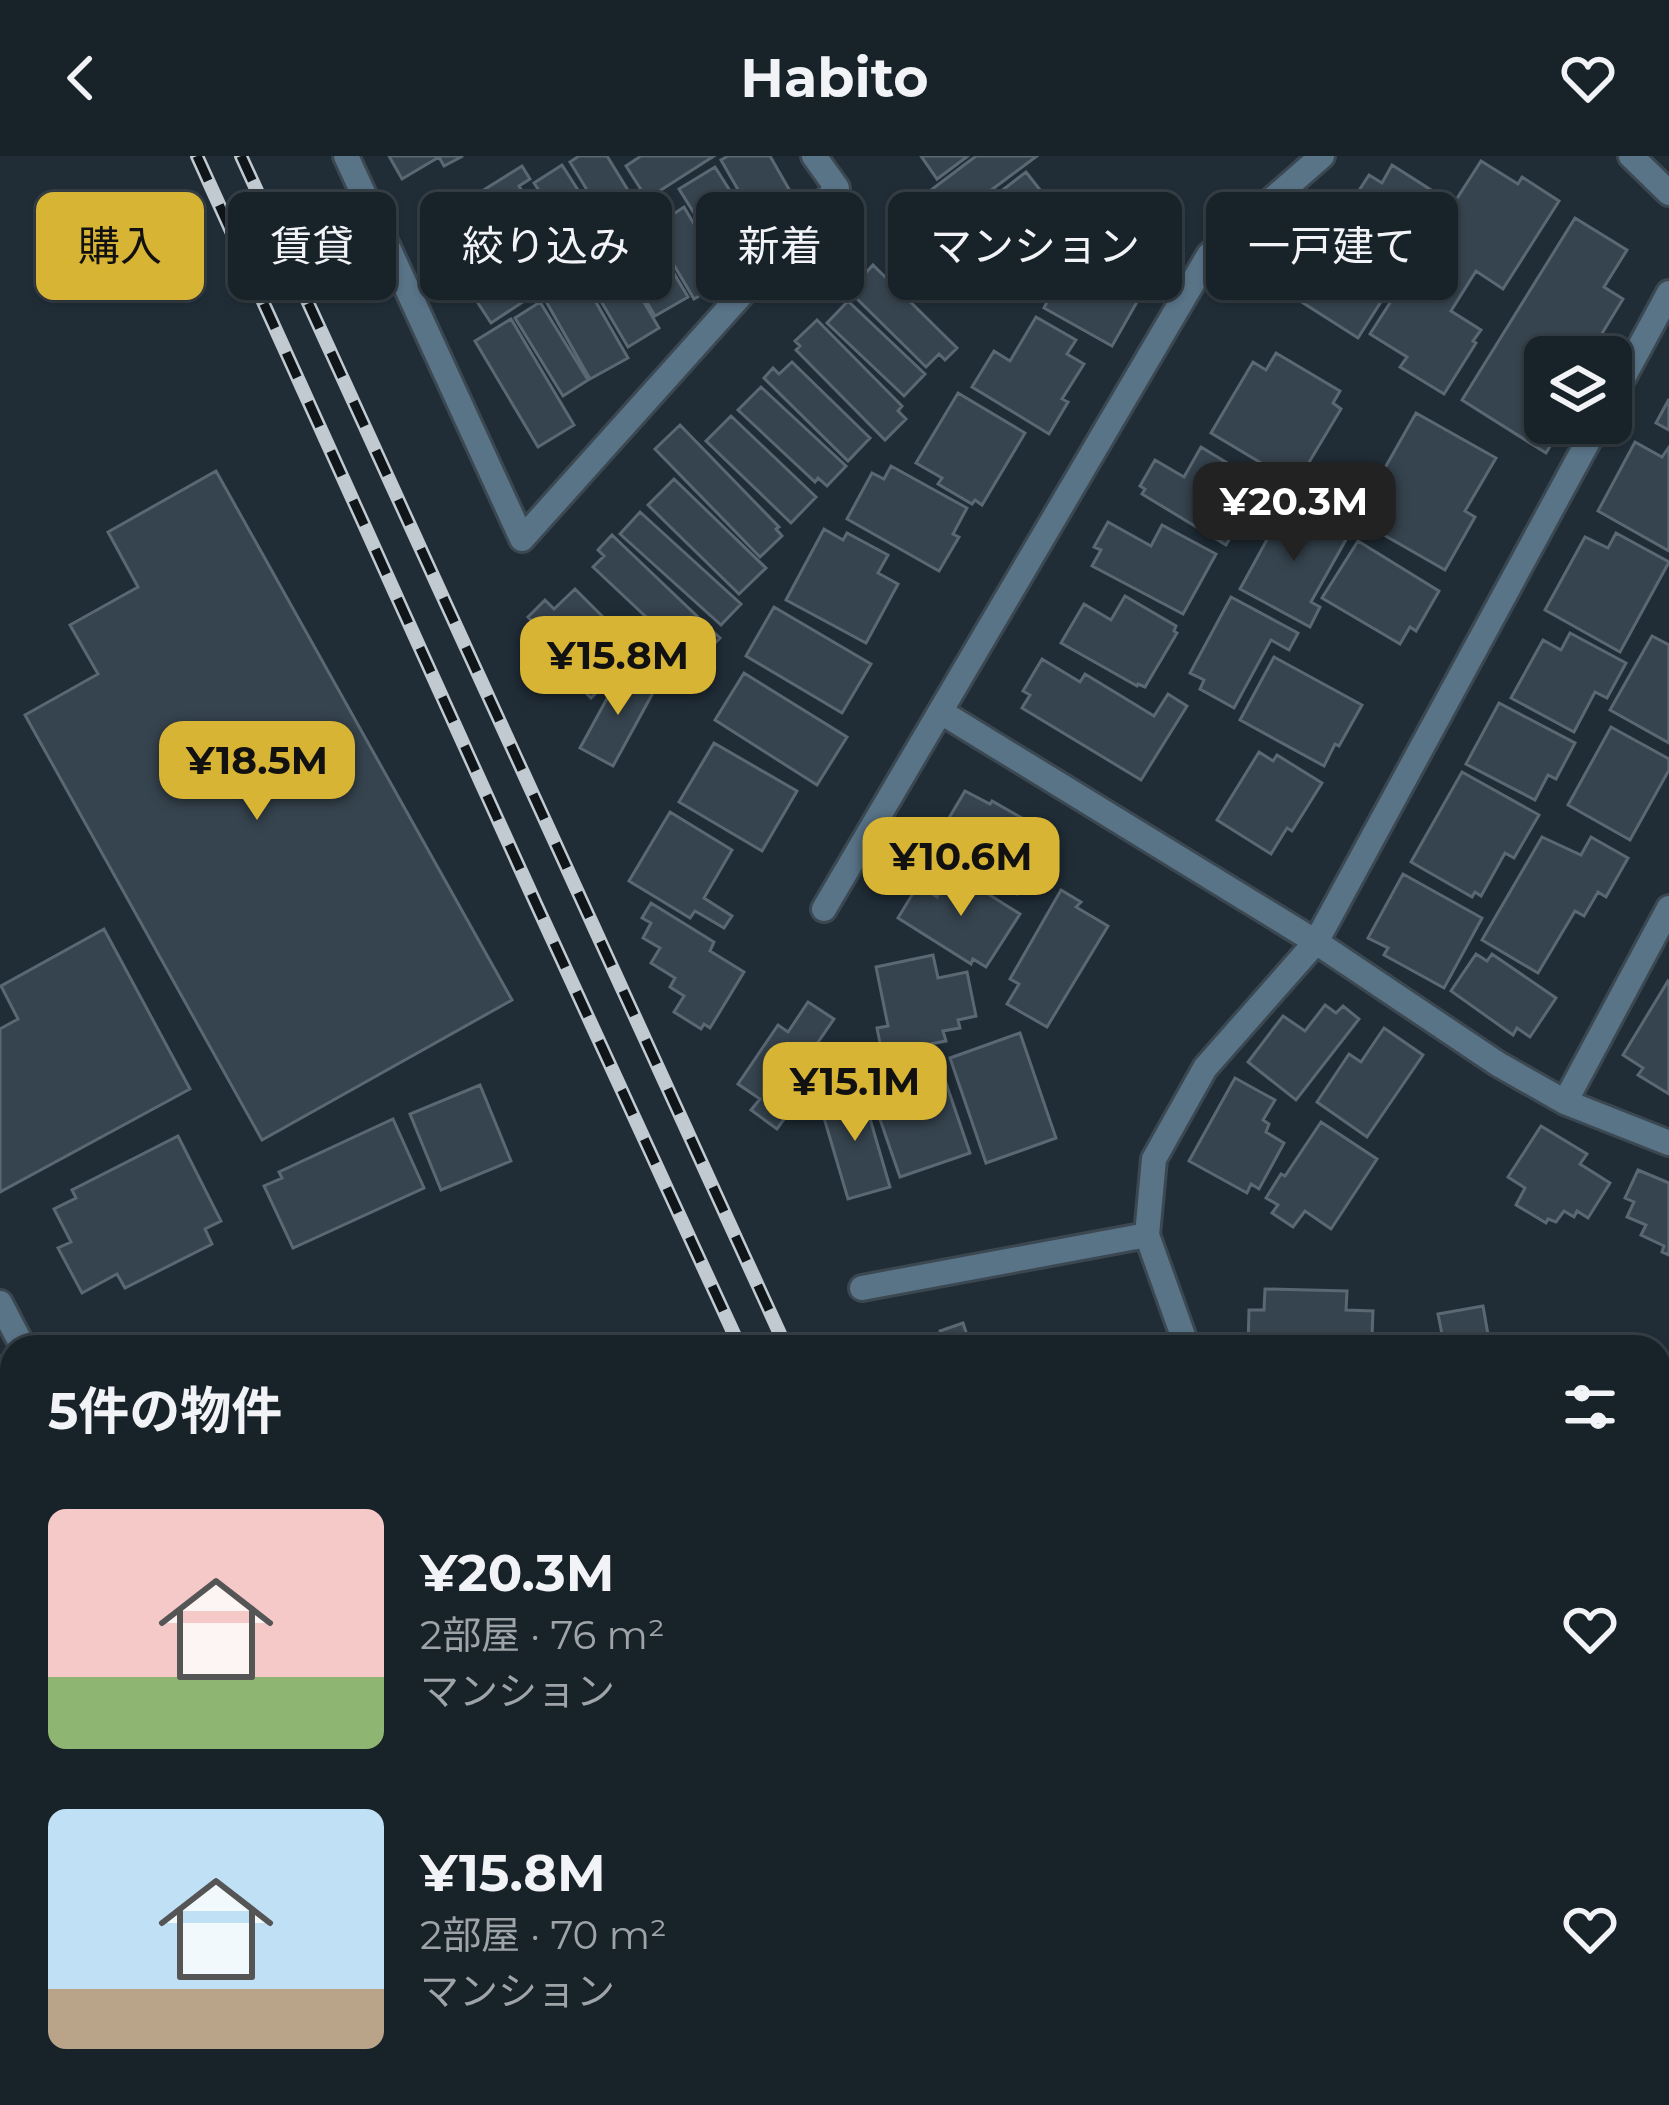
<!DOCTYPE html>
<html lang="ja">
<meta charset="utf-8">
<style>
:root{--surface:#182229;--page:#252f35;--text:#f1f3f6;--muted:#9fa4a8;--line:#363f46;--accent:#d8b434}
body{margin:0;font-family:Montserrat,"Noto Sans JP",sans-serif;background:var(--page);color:var(--text);height:100vh;display:flex;flex-direction:column;font-size:45px;white-space:nowrap}
*{box-sizing:border-box;margin:0}
p{font-size:39px;color:var(--muted)}
.icon{flex:none;width:66px;height:66px;fill:none;stroke:currentColor;stroke-width:2;stroke-linecap:round;stroke-linejoin:round}
.map{position:relative;flex:1;overflow:hidden}
.sheet{position:absolute;left:0px;top:1179px;width:1671px;height:771px;display:flex;flex-direction:column;background:var(--surface);border-radius:36px 36px 0 0;box-shadow:0 3px 9px #0004,0 0 0 3px var(--line)}
.sheet>*{flex:none}
.guide{position:absolute;left:36px;top:36px;width:1599px;height:108px;display:flex;gap:24px}
.buttons{position:absolute;left:1524px;top:180px;display:grid;gap:24px}
.buttons a{display:grid;place-items:center;width:108px;height:108px;border-radius:18px;background:var(--surface);box-shadow:0 3px 9px #0004,0 0 0 3px var(--line);font-size:60px}
.price{position:absolute;translate:-50% -102px;padding:0 27px;border-radius:24px;background:var(--accent);color:#111;font-size:39px;line-height:78px;filter:drop-shadow(0 3px 6px #0008)}
.price::after{content:'';position:absolute;left:50%;top:72px;width:36px;height:27px;margin-left:-18px;background:inherit;clip-path:polygon(0 0,100% 0,50% 100%)}
.price.current{background:#222;color:#fff}
ul{padding:0;list-style:none}
li{display:flex;align-items:center;gap:36px;height:300px;padding:0 48px}
li span{display:grid;place-items:center;flex:none;width:336px;height:240px;border-radius:18px;color:#555}
li>.icon{margin-inline-start:auto}
span .icon{width:144px;height:144px;fill:#fffc;stroke-width:1}
li b{font-size:51px}
h2{display:flex;justify-content:space-between;align-items:center;height:144px;padding:0 48px;font-size:51px}
.tag{padding:0 42px;border-radius:18px;background:var(--surface);box-shadow:0 3px 9px #0004,0 0 0 3px var(--line);font-size:42px;line-height:108px}
.tag.current{background:var(--accent);color:#111}
header{display:flex;justify-content:space-between;align-items:center;height:156px;padding:0 48px;background:var(--surface);font-size:54px;font-weight:700}
.map>svg:first-child{display:block}
.building{fill:#36444f;stroke:#5a6874;stroke-width:3}
.lines{fill:none;stroke-linecap:round;stroke-linejoin:round}
.street-casing{stroke:#3b4851;stroke-width:30}
.primary-casing{stroke:#3b4851;stroke-width:36}
.street{stroke:#597387;stroke-width:24}
.primary{stroke:#84bae3;stroke-width:30}
.rail-casing{stroke:#c0cad0;stroke-width:14}
.rail{stroke:#0f1519;stroke-width:9;stroke-dasharray:27;stroke-linecap:butt}
</style>
<header><svg class="icon" aria-label="back" viewBox="0 0 24 24"><path d="M15 5l-7 7 7 7"/></svg>Habito<svg class="icon" aria-label="heart" viewBox="0 0 24 24"><path d="M12 20l-8-8c-3-5 5-10 8-4 3-6 11-1 8 4z"/></svg></header>
<div class="map">
<svg width="1669" height="1949" viewBox="0 0 1669 1949">
<rect width="100%" height="100%" fill="#202d37"/>
<path class="building" d="M389,0H463L444,10L439,1L402,23Z
M579,0H607L642,57L612,75L570,6Z
M641,0H714L647,43L626,10Z
M728,0H770L794,42L782,49L787,57L760,72L721,4Z
M921,0H968L937,23Z
M976,0H1037L928,81L915,62L926,54L919,43Z
M1481,5L1518,28L1522,21L1559,45L1503,133L1476,115L1451,155L1481,174L1473,185L1476,187L1444,238L1400,211L1407,201L1370,178Z
M562,9L605,76L578,94L534,27Z
M1392,9L1439,39L1427,57L1434,62L1358,182L1275,129L1317,62L1334,73L1369,19L1382,27Z
M522,10L530,23L519,30L529,47L460,90L442,60Z
M715,11L763,87L727,110L679,33Z
M1026,16L1044,39L1047,37L1053,45L984,96L961,66Z
M1073,35L1091,56L1055,84L1037,63Z
M684,51L727,124L694,143L652,72Z
M533,52L551,85L477,127L459,94Z
M1575,62L1627,94L1604,131L1623,143L1598,184L1591,180L1577,201H1545V267H1564L1546,297L1462,244Z
M1034,67L1050,88L1044,93L1050,102L1045,106L1051,115L1023,137L1016,128L996,143L973,114Z
M1109,68L1143,86L1125,118L1146,130L1112,190L1044,152L1058,125L1072,133Z
M647,72L688,141L655,160L618,96L634,86L632,81Z
M557,85L574,112L491,167L474,141Z
M614,95L659,172L628,191L582,113Z
M873,109L957,192L945,204L939,198L926,211L849,135Z
M582,122L628,202L590,223L543,140L566,127L568,130Z
M848,145L925,218L904,240L827,167Z
M540,146L588,224L563,240L515,162Z
M1036,161L1076,184L1067,198L1084,208L1062,243L1068,246L1049,278L972,231L994,195L1010,205Z
M511,163L574,269L538,291L475,185Z
M817,164L902,250L898,255L906,263L885,284L796,194L800,190L795,185Z
M1276,197L1340,235L1333,247L1341,253L1296,328L1211,277L1253,206L1266,214Z
M792,206L870,282L848,305L764,222L773,212L779,218Z
M761,231L846,310L827,330L818,322L815,326L738,254Z
M958,237L1025,277L982,349L975,344L972,348L938,328L942,322L916,307Z
M1669,243V274L1656,267Z
M1416,257L1496,302L1465,355L1475,361L1445,414L1356,363Z
M731,260L816,341L791,367L706,285Z
M680,269L779,371L776,373L782,380L760,401L655,293Z
M1635,286L1662,301L1669,291V395L1598,355Z
M1201,291L1262,328L1226,389L1142,338L1145,333L1140,330L1155,304L1184,321Z
M891,310L967,352L953,378L959,381L939,415L847,363L872,317L884,323Z
M216,315L512,844L262,984L25,559L98,518L70,469L138,431L108,376Z
M674,323L766,412L739,438L648,349Z
M1287,347L1348,380L1311,446L1320,451L1310,471L1240,433Z
M640,356L741,448L721,469L620,378Z
M1108,366L1151,390L1162,369L1216,398L1183,458L1092,410L1101,394L1094,391Z
M824,373L843,384L847,377L888,399L878,417L898,428L866,487L786,444Z
M1616,377L1669,406L1620,496L1545,454L1585,381L1608,392Z
M612,379L720,482L695,507L593,411L604,400L598,394Z
M1358,385L1439,435L1416,475L1410,471L1400,488L1322,442Z
M575,433L630,488L610,509L617,516L591,542L562,513L571,505L528,461L545,444L554,453Z
M1125,440L1176,470L1174,475L1177,477L1145,531L1138,528L1137,530L1061,487L1084,448L1111,464Z
M1231,441L1298,477L1289,494L1271,484L1234,552L1200,533L1204,524L1190,517Z
M774,451L871,508L842,557L746,500Z
M1570,477L1626,507L1607,542L1595,536L1574,576L1511,542L1543,484L1561,494Z
M1652,480L1669,489V587L1610,554Z
M1274,501L1362,549L1339,590L1335,588L1324,610L1240,564Z
M1042,503L1080,526L1085,518L1154,560L1168,538L1187,550L1141,624L1022,552L1030,539L1023,535Z
M622,515L655,533L613,610L580,592Z
M744,517L847,581L817,629L715,564Z
M1499,547L1575,587L1556,623L1548,619L1535,644L1466,608Z
M1611,571L1669,603V614L1630,684L1568,649Z
M714,587L797,635L762,695L679,646Z
M1259,596L1273,605L1277,599L1322,627L1292,675L1287,672L1271,698L1217,664Z
M1462,616L1539,659L1514,702L1505,697L1481,740L1475,736L1472,741L1411,706Z
M965,635L990,648L992,645L1052,679L1017,738L933,689Z
M670,656L732,694L704,742L732,760L724,772L695,755L690,762L629,725Z
M1542,681L1581,699L1591,681L1628,702L1606,741L1598,736L1584,760L1575,755L1538,817L1482,784Z
M953,716L1020,758L986,811L973,803L971,808L898,762L918,729L937,741Z
M1403,718L1482,762L1444,832L1384,799L1388,792L1368,782Z
M1061,734L1081,746L1076,751L1108,770L1047,871L1007,848L1019,828L1010,823Z
M651,747L714,786L710,795L744,816L710,872L704,868L701,873L674,856L684,840L670,831L675,822L651,807L660,792L643,782L651,767L642,762Z
M104,773L190,933L0,1036V873L18,863L1,830Z
M1476,798L1487,805L1492,798L1556,842L1530,881L1517,872L1513,879L1451,835Z
M933,799L938,822L967,816L976,860L958,864L960,872L943,875L946,885L882,897L877,872L888,870L876,811Z
M1668,825L1669,826V938L1638,919L1643,912L1623,899Z
M808,846L834,863L812,895L830,908L806,945L800,941L777,973L751,954L760,943L738,928L778,869L788,876Z
M1325,849L1336,857L1343,850L1359,863L1296,944L1248,906L1283,860L1305,875Z
M1384,872L1423,899L1367,981L1317,946L1349,898L1361,906Z
M1020,877L1056,982L986,1007L950,902Z
M936,898L970,997L900,1021L866,923Z
M1235,922L1275,944L1263,964L1269,968L1266,976L1284,987L1259,1033L1251,1028L1247,1037L1189,1005Z
M480,929L511,1005L441,1034L410,958Z
M861,932L890,1031L848,1043L819,945Z
M393,963L424,1032L293,1092L264,1030L282,1022L279,1016Z
M1321,966L1377,1003L1331,1073L1305,1055L1293,1071L1272,1057L1278,1049L1266,1042L1281,1018L1285,1020Z
M1541,970L1587,998L1580,1008L1610,1027L1588,1062L1577,1055L1574,1061L1564,1055L1556,1066L1548,1063L1546,1067L1516,1049L1525,1032L1508,1021Z
M178,980L221,1065L205,1073L212,1088L125,1132L117,1118L82,1137L58,1092L71,1086L54,1053L76,1042L72,1034Z
M1638,1014L1669,1027V1099L1662,1096L1664,1090L1641,1079L1646,1069L1627,1061L1634,1046L1625,1042Z
M1265,1133L1347,1135L1346,1154L1373,1155L1372,1180L1385,1181V1191H1248L1249,1154H1264Z
M1483,1150L1490,1190L1507,1186L1508,1191H1401L1400,1186L1442,1178L1438,1158Z
M963,1167L971,1191H928L943,1186L940,1175Z
M0,1201L12,1222V1341L0,1319Z
M1659,1215L1669,1249V1304L1659,1307Z
M1669,1468V1522L1659,1525V1471Z
M1669,1530V1606L1659,1609V1533Z
M1669,1612V1674L1660,1677L1659,1631L1665,1629L1660,1615Z
M840,1938L845,1949H814L839,1938Z
M847,1938H895L900,1949H852Z
M902,1938H962L967,1949H907Z
M968,1938H1013L1018,1949H973Z
M1183,1938H1214L1188,1949Z
M1237,1938H1273L1277,1948L1314,1938L1317,1949H1205Z
M1431,1938H1498L1468,1949H1435Z
M1507,1938H1511L1515,1949H1478Z
M1526,1938H1618L1583,1949H1530Z
M1631,1938H1657L1660,1949H1597Z"/>
<g class="lines">
<defs>
<path id="street" d="M346,0L522,383L837,32L814,0
M1631,0L1669,37
M1611,244L1669,137
M941,556L1316,786L1498,908L1565,946L1669,987
M824,753L1209,99L1322,0
M1565,946L1669,752
M862,1132L1147,1079
M0,1147L23,1191
M1187,1191L1147,1079L1154,1003L1205,912L1316,786L1598,267
M1659,1395L1669,1390
M1659,1835L1669,1866
M1336,1938L1341,1949"/>
<path id="primary" d="M0,1550L12,1570
M233,1938L240,1949"/>
</defs>
<use href="#street" class="street-casing"/>
<use href="#primary" class="primary-casing"/>
<use href="#street" class="street"/>
<use href="#primary" class="primary"/>
<defs>
<path id="rail" d="M197,0L536,748L740,1191
M241,0L786,1191
M1086,1938L1092,1949
M1127,1938L1132,1949"/>
</defs>
<use href="#rail" class="rail-casing"/>
<use href="#rail" class="rail"/>
</g>
</svg>
<div class="buttons">
<a><svg class="icon" aria-label="layers" viewBox="0 0 24 24"><path d="M12 4l9 5-9 5-9-5zM3 14l9 5 9-5"/></svg></a>
</div>
<b class="price current" style="left:1294px;top:408px">¥20.3M</b>
<b class="price" style="left:618px;top:562px">¥15.8M</b>
<b class="price" style="left:257px;top:667px">¥18.5M</b>
<b class="price" style="left:961px;top:763px">¥10.6M</b>
<b class="price" style="left:855px;top:988px">¥15.1M</b>
<div class="guide">
<a class="tag current">購入</a>
<a class="tag">賃貸</a>
<a class="tag">絞り込み</a>
<a class="tag">新着</a>
<a class="tag">マンション</a>
<a class="tag">一戸建て</a>
</div>
<section class="sheet">
<h2>5件の物件<svg class="icon" aria-label="filters" viewBox="0 0 24 24"><path d="M4 7h16M4 17h16"/><circle cx="9" cy="7" r="2"/><circle cx="15" cy="17" r="2"/></svg></h2>
<ul>
<li><span style="background:linear-gradient(#f6c9c9 70%,#8fb573 0)"><svg class="icon" aria-label="home" viewBox="0 0 24 24"><path d="M3 11l9-7 9 7M6 9v11h12V9"/></svg></span><div><b>¥20.3M</b><p>2部屋 · 76 m²</p><p>マンション</p></div><svg class="icon" aria-label="heart" viewBox="0 0 24 24"><path d="M12 20l-8-8c-3-5 5-10 8-4 3-6 11-1 8 4z"/></svg></li>
<li><span style="background:linear-gradient(#bfe0f5 75%,#b9a48a 0)"><svg class="icon" aria-label="home" viewBox="0 0 24 24"><path d="M3 11l9-7 9 7M6 9v11h12V9"/></svg></span><div><b>¥15.8M</b><p>2部屋 · 70 m²</p><p>マンション</p></div><svg class="icon" aria-label="heart" viewBox="0 0 24 24"><path d="M12 20l-8-8c-3-5 5-10 8-4 3-6 11-1 8 4z"/></svg></li>
</ul>
</section>
</div>
